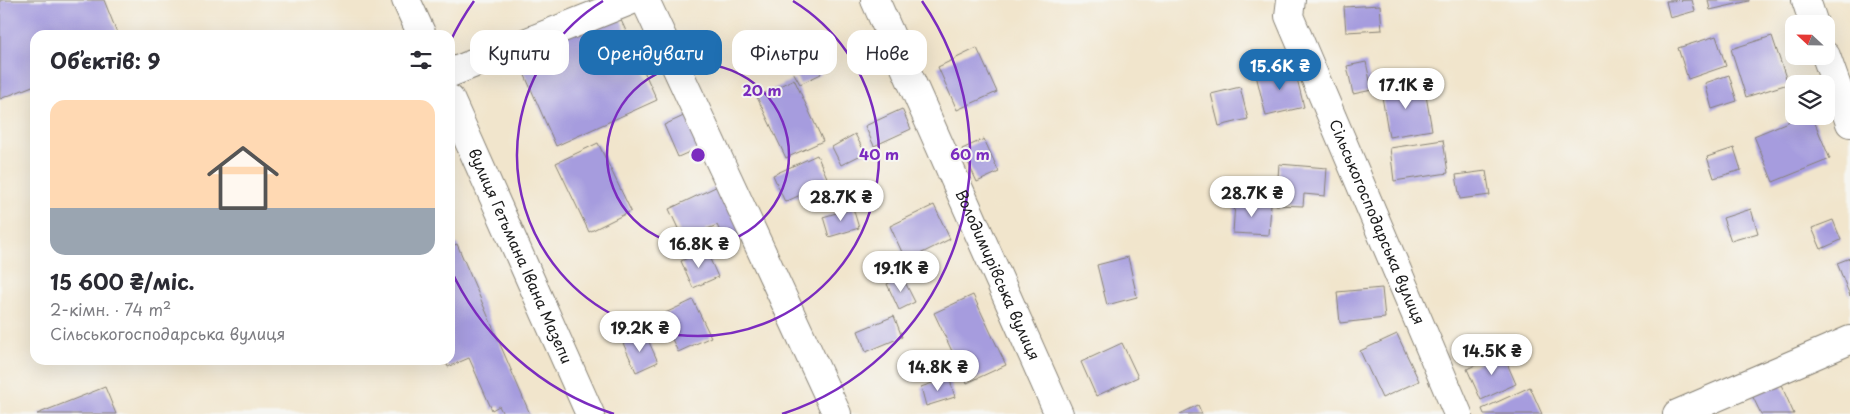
<!DOCTYPE html>
<html lang="uk">
<meta charset="utf-8">
<style>
:root{--surface:#fff;--page:#f2f2f3;--text:#2b2b33;--muted:#7c7c81;--accent:#1f6fb2}
body{margin:0;font-family:"Playpen Sans",sans-serif;background:var(--page);color:var(--text);height:100vh;display:flex;flex-direction:column;font-size:19px;white-space:nowrap}
*{box-sizing:border-box;margin:0}
p{font-size:16px;color:var(--muted)}
.icon{flex:none;width:28px;height:28px;fill:none;stroke:currentColor;stroke-width:2;stroke-linecap:round;stroke-linejoin:round}
.map{position:relative;flex:1;overflow:hidden}
.panel{position:absolute;left:30px;top:30px;width:425px;height:335px;display:flex;flex-direction:column;background:var(--surface);border-radius:15px;box-shadow:0 5px 20px #0002}
.panel>*{flex:none}
.banner{position:absolute;left:470px;top:30px;width:475px;height:45px;display:flex;gap:10px}
.needle{width:32px;rotate:292deg}
.controls{position:absolute;left:1785px;top:15px;display:grid;gap:10px}
.controls a{display:grid;place-items:center;width:50px;height:50px;border-radius:10px;background:var(--surface);box-shadow:0 5px 20px #0002;font-size:25px}
.price{position:absolute;translate:-50% -42px;padding:0 11px;border-radius:18px;background:#fff;color:#222;font-size:16px;line-height:32px;filter:drop-shadow(0 1px 2px #0008)}
.price::after{content:'';position:absolute;left:50%;top:30px;width:15px;height:11px;margin-left:-8px;background:inherit;clip-path:polygon(0 0,100% 0,50% 100%)}
.price.current{background:var(--accent);color:#fff}
ul{padding:0;list-style:none}
li{display:grid;align-content:center;gap:10px;height:265px;padding:0 20px}
li span{display:grid;place-items:center;height:155px;border-radius:15px;color:#555}
li>.icon{margin-inline-start:auto}
span .icon{width:90px;height:90px;fill:#fffc;stroke-width:1}
li b{font-size:21px}
h2{display:flex;justify-content:space-between;align-items:center;height:60px;padding:0 20px;font-size:21px}
.chip{padding:0 18px;border-radius:15px;background:var(--surface);box-shadow:0 5px 20px #0002;font-size:18px;line-height:45px}
.chip.current{background:var(--accent);color:#fff}
.map>svg:first-child{display:block}
.building{fill:#a69cde}
.lines{fill:none;stroke-linecap:round;stroke-linejoin:round}
.street-casing{stroke:#868074;stroke-width:30}
.secondary-casing{stroke:#868074;stroke-width:30}
.street{stroke:#fff;stroke-width:28}
.secondary{stroke:#fff;stroke-width:28}
.ring{fill:none;stroke:#7b2cbf;stroke-width:2.5}
.labels{text-anchor:middle;stroke-width:4;stroke-linejoin:round;paint-order:stroke}
.street-label{font-size:15px;fill:#1c1c1c;stroke:#f6f6f2}
.centre{fill:#7b2cbf;stroke:#f6f6f2;stroke-width:2.5}
.ring-label{font-size:15px;text-anchor:middle;font-weight:bold;fill:#7b2cbf;stroke:#f6f6f2;stroke-width:4;stroke-linejoin:round;paint-order:stroke}
</style>
<div class="map">
<svg width="1850" height="414" viewBox="0 0 1850 414">
<rect width="100%" height="100%" fill="#f6f6f2"/>
<filter id="ink" filterUnits="userSpaceOnUse"><feTurbulence type="fractalNoise" baseFrequency=".02" numOctaves="2"/><feDisplacementMap in="SourceGraphic" scale="10" xChannelSelector="R" yChannelSelector="G"/><feConvolveMatrix kernelMatrix="1 2 1 2 8 2 1 2 1" color-interpolation-filters="sRGB"/></filter>
<filter id="wash" filterUnits="userSpaceOnUse"><feTurbulence type="fractalNoise" baseFrequency=".0096" numOctaves="4" result="noise"/><feDisplacementMap in="SourceGraphic" scale="20" xChannelSelector="R" yChannelSelector="G"/><feGaussianBlur stdDeviation="1.12" result="paint"/><feColorMatrix in="noise" values="0 0 0 0 0 0 0 0 0 0 0 0 0 0 0 0 0 1.4 0 .05"/><feComposite in="paint" operator="in"/></filter>
<g filter="url(#wash)">
<rect width="100%" height="100%" fill="#f1e5cc"/>
<g id="blocks">
<path class="building" d="M0,0H104L118,35H35V85L0,99Z
M1692,0L1695,11L1670,18L1666,1Z
M1708,0H1749V1L1710,10Z
M1380,5L1382,30L1346,32L1344,7Z
M616,9L657,100L556,146L516,55Z
M1716,36L1726,66L1688,79L1678,48Z
M1772,36L1788,84L1746,97L1731,49Z
M977,48L997,92L957,110L938,67Z
M812,57L821,74L800,84L791,68Z
M1366,62L1372,90L1353,94L1347,66Z
M1294,66L1304,107L1266,116L1256,75Z
M1729,75L1737,101L1712,109L1705,83Z
M794,79L823,141L786,158L757,97Z
M1424,84L1432,130L1389,137L1381,91Z
M1240,87L1248,119L1219,126L1211,94Z
M902,109L911,129L874,146L865,126Z
M688,114L703,146L678,157L664,125Z
M1802,116H1812L1830,159L1773,182L1754,136Z
M855,134L865,153L841,165L832,147Z
M984,139L999,172L977,182L962,149Z
M1443,140L1448,173L1394,181L1390,148Z
M598,143L631,211L589,232L556,163Z
M1734,148L1741,170L1714,178L1707,157Z
M817,155L829,182L785,202L773,175Z
M1279,164L1327,168L1325,196L1304,194L1303,206L1276,205Z
M1486,171L1490,195L1460,199L1456,175Z
M724,183L747,234L726,244L717,225L705,230L710,240L688,250L669,209Z
M1235,202L1271,204L1269,235L1233,233Z
M934,205L950,239L906,261L890,226Z
M853,208L859,228L829,237L823,217Z
M1751,209L1758,233L1731,241L1723,218Z
M1833,220L1841,240L1821,249L1812,228Z
M457,244L530,414H503L499,406L492,410L469,358L448,367L445,360H450V247Z
M706,250L718,277L693,288L681,261Z
M1128,257L1137,297L1107,305L1097,265Z
M1850,258V296L1837,263Z
M902,276L915,302L899,310L887,284Z
M1382,288L1385,318L1340,323L1337,292Z
M973,295L1006,365L967,383L934,313Z
M693,300L711,337L678,352L661,315Z
M894,316L902,337L866,352L858,331Z
M645,333L658,362L636,372L623,343Z
M1397,334L1419,381L1382,398L1360,351Z
M1122,343L1138,377L1096,396L1081,362Z
M1502,352L1516,384L1481,400L1467,369Z
M949,377L955,397L926,406L921,387Z
M1779,380L1794,414H1761L1751,393Z
M105,387L116,414H37Z
M1530,387L1542,414H1484L1482,409Z
M1198,405L1202,414H1180Z"/>
</g>
</g>
<g filter="url(#ink)">
<use href="#blocks" fill-opacity="0" stroke="#868074" stroke-width="1"/>
<g class="lines">
<defs>
<g id="street">
<path d="M645,0L837,414"/>
<path id="s1" d="M875,0L1059,414"/>
<path id="s2" d="M1291,0L1289,16L1458,414"/>
<path d="M1806,0L1814,24"/>
<path d="M1826,56L1850,123"/>
<path d="M450,73L632,0"/>
<path d="M1677,414L1850,340"/>
</g>
<g id="secondary">
<path d="M406,0L422,35"/>
<path id="s3" d="M450,99L590,414"/>
</g>
</defs>
<use href="#street" class="street-casing"/>
<use href="#secondary" class="secondary-casing"/>
<use href="#street" class="street"/>
<use href="#secondary" class="secondary"/>
</g>
</g>
<g class="ring">
<circle cx="698" cy="155" r="91"/>
<path d="M793 1A181 181 0 1 1 603 1"/>
<path d="M614 414A272 272 0 0 1 450 268M450 42A272 272 0 0 1 474 1M922 1A272 272 0 0 1 782 414"/>
</g>
<g class="labels">
<g class="street-label">
<text dy="5" stroke="none"><textPath href="#s2" startOffset="240">Сільськогосподарська вулиця</textPath></text>
<text dy="5" stroke="none"><textPath href="#s3" startOffset="172">вулиця Гетьмана Івана Мазепи</textPath></text>
<text dy="5" stroke="none"><textPath href="#s1" startOffset="301">Володимирівська вулиця</textPath></text>
</g>
</g>
<circle cx="698" cy="155" r="8" class="centre"/>
<g class="ring-label">
<text x="762" y="96">20 m</text>
<text x="879" y="160">40 m</text>
<text x="970" y="160">60 m</text>
</g>
</svg>
<div class="controls">
<a><svg class="needle" viewBox="-14 -14 28 28"><path d="M0-13l5 13h-10z" fill="#e53935"/><path d="M0 13l5-13h-10z" fill="#7c7c81"/></svg></a>
<a><svg class="icon" aria-label="layers" viewBox="0 0 24 24"><path d="M12 4l9 5-9 5-9-5zM3 14l9 5 9-5"/></svg></a>
</div>
<b class="price current" style="left:1280px;top:91px">15.6K ₴</b>
<b class="price" style="left:1406px;top:110px">17.1K ₴</b>
<b class="price" style="left:1252px;top:218px">28.7K ₴</b>
<b class="price" style="left:841px;top:222px">28.7K ₴</b>
<b class="price" style="left:699px;top:269px">16.8K ₴</b>
<b class="price" style="left:901px;top:293px">19.1K ₴</b>
<b class="price" style="left:640px;top:353px">19.2K ₴</b>
<b class="price" style="left:1492px;top:376px">14.5K ₴</b>
<b class="price" style="left:938px;top:392px">14.8K ₴</b>
<div class="banner">
<a class="chip">Купити</a>
<a class="chip current">Орендувати</a>
<a class="chip">Фільтри</a>
<a class="chip">Нове</a>
</div>
<section class="panel">
<h2>Об’єктів: 9<svg class="icon" aria-label="filters" viewBox="0 0 24 24"><path d="M4 7h16M4 17h16"/><circle cx="9" cy="7" r="2"/><circle cx="15" cy="17" r="2"/></svg></h2>
<ul>
<li><span style="background:linear-gradient(#ffd9b3 70%,#9aa5b1 0)"><svg class="icon" aria-label="home" viewBox="0 0 24 24"><path d="M3 11l9-7 9 7M6 9v11h12V9"/></svg></span><div><b>15 600 ₴/міс.</b><p>2-кімн. · 74 m²</p><p>Сільськогосподарська вулиця</p></div></li>
</ul>
</section>
</div>
